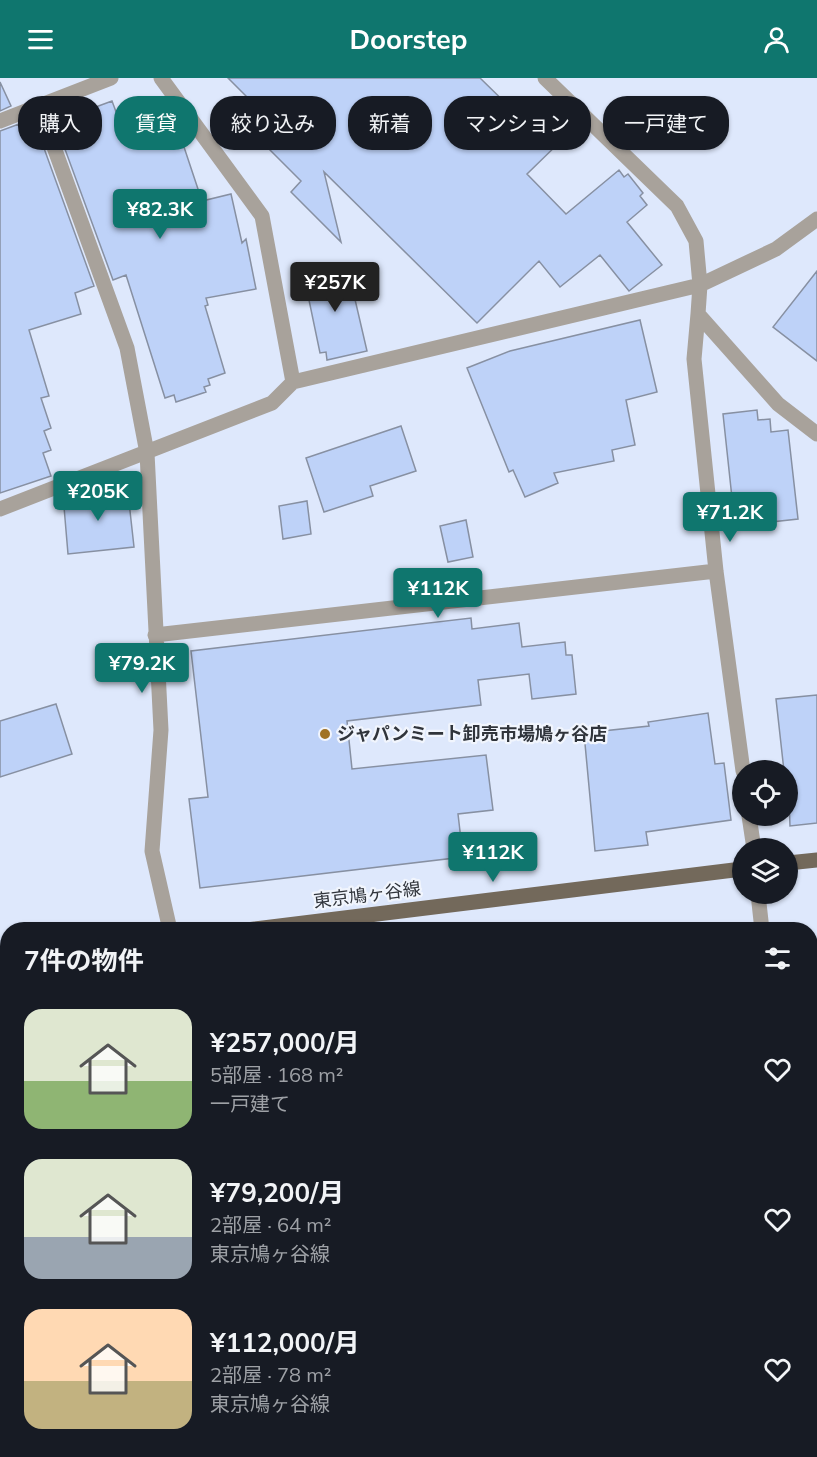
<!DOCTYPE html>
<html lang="ja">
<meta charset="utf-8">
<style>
:root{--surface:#171b24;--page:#242831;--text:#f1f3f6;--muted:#9ea1a6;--accent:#0f766e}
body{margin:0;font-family:Mulish,"Noto Sans JP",sans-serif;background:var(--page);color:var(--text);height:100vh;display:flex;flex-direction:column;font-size:22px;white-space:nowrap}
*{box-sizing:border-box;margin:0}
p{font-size:20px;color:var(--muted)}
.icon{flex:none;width:33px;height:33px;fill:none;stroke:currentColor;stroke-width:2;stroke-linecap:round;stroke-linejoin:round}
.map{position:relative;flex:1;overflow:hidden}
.side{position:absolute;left:0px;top:844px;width:818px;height:536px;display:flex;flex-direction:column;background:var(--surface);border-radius:24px 24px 0 0;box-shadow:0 2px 4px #0004}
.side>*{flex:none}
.top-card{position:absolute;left:18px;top:18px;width:782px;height:54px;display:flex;gap:12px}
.tools{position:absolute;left:732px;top:682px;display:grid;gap:12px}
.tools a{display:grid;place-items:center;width:66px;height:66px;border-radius:50%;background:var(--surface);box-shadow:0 2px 4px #0004;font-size:30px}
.price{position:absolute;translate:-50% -51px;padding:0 14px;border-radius:6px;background:var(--accent);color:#fff;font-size:20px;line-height:39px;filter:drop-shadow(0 2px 3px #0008)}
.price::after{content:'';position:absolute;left:50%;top:36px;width:18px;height:14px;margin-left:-9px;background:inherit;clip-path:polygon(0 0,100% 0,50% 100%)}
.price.active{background:#222;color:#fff}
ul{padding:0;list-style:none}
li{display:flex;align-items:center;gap:18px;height:150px;padding:0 24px}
li span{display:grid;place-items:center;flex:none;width:168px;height:120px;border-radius:18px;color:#555}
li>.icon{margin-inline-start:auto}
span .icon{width:72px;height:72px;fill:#fffc;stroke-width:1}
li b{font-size:26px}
h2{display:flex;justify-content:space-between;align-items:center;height:72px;padding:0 24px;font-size:26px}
.tag{padding:0 21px;border-radius:24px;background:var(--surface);box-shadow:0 2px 4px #0004;font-size:21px;line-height:54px}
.tag.active{background:var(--accent);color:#fff}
header{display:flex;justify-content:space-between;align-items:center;height:78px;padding:0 24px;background:var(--accent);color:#fff;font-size:27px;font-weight:700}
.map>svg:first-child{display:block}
.green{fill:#d1b896}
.building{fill:#bed2f8;stroke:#8790a2;stroke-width:1.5}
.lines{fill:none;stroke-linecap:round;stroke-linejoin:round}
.path{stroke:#a4acbc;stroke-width:4;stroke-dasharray:4.5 4.5;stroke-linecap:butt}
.minor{stroke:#a8a29b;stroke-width:15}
.major{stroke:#73695b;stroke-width:15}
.highway{stroke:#605545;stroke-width:18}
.poi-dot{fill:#a07224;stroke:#f1f5fd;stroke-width:2}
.labels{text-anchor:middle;stroke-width:4.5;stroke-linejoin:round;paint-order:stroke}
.poi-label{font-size:18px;font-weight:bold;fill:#30343b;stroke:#f1f5fd;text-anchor:start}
.street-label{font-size:18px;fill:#30343b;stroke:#f1f5fd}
</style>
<header><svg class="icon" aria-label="menu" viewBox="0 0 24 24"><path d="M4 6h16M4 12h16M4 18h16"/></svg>Doorstep<svg class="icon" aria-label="person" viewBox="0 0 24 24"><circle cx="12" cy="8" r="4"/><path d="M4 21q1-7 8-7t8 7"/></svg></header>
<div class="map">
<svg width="817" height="1379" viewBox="0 0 817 1379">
<rect width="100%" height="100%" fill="#dee8fc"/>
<path class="green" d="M817,1086V1379H426L424,1373L810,1372V1087Z"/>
<path class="building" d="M228,0H480L524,43L537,29L566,58L527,96L566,136L619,92L624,99L628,96L643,115L640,118L647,127L627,144L662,187L629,213L600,177L560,209L539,183L477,245L324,94L341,164L291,114L301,103L267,69L282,54Z
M0,4L11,28L0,33Z
M112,23L128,66L177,48L202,123L231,116L242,165L246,161L256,211L206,220L208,227L205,228L225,295L208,301L210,307L204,309L206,314L176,324L174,317L165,320L126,197L113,202L55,44Z
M19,46L22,56L37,51L94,208L75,215L81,236L29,252L49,318L41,320L51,350L44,353L51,372L43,375L51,398L0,415V53Z
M347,187L367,273L327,282L326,274L320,275L304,198Z
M817,193V283L773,249Z
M640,242L657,314L626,322L635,367L612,372L614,383L554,395L558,405L525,419L513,392L509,394L467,290L510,273Z
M757,332L758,342L770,341L771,354L788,352L798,441L735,448L723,336Z
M401,348L416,393L370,408L373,418L324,434L306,380Z
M109,412L110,417L128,415L134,469L68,476L63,417Z
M307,423L311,456L283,461L279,428Z
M466,442L473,479L448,484L440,448Z
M471,540L472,551L519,545L522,569L565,564L566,577H572L576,616L532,621L529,596L478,602L481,627L347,643L352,691L486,677L493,732L458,736L463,779L200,810L189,721L208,719L191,573Z
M817,617V745L790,748L788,693H784L776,621Z
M56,626L72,676L0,699V643Z
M708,635L715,686L724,685L731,742L646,754L648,767L595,773L584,655L649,648L648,644Z"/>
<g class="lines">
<path class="path" d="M810,1203L817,1202
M492,1372L499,1379
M720,1379L721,1372"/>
<path class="minor" d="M161,0L262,138L293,304
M545,0L677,128L696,163L700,207L698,236L778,326L817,356
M39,28L127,270L147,375L161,652L152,773L170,852
M0,43L111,0
M698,236L694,281L716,493L743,693
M0,431L272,325L293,304L700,207L776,171L817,141
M155,557L716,493
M749,738L754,771
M758,816L762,852
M810,1067L817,1066
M401,1372L404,1379
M152,1379L164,1372"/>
<path class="major" d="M788,785L817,782
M247,852L742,791
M0,883L8,882"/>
<path class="highway" d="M0,1186L8,1201
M0,1266L8,1283
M47,1372L50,1379
M92,1372L96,1379"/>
</g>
<circle class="poi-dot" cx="325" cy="656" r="6"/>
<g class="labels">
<g class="poi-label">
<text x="337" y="662">ジャパンミート卸売市場鳩ヶ谷店</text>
</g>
<g class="street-label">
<text transform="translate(367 817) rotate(-7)" y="6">東京鳩ヶ谷線</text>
</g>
</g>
</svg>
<div class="tools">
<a><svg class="icon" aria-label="locate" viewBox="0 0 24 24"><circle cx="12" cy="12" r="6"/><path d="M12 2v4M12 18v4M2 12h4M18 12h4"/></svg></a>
<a><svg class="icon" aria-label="layers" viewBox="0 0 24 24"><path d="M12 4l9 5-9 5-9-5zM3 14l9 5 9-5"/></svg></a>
</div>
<b class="price" style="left:160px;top:162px">¥82.3K</b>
<b class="price active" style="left:335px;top:235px">¥257K</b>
<b class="price" style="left:98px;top:444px">¥205K</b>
<b class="price" style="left:730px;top:465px">¥71.2K</b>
<b class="price" style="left:438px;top:541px">¥112K</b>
<b class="price" style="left:142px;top:616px">¥79.2K</b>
<b class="price" style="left:493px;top:805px">¥112K</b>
<div class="top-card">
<a class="tag">購入</a>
<a class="tag active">賃貸</a>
<a class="tag">絞り込み</a>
<a class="tag">新着</a>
<a class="tag">マンション</a>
<a class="tag">一戸建て</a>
</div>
<section class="side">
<h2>7件の物件<svg class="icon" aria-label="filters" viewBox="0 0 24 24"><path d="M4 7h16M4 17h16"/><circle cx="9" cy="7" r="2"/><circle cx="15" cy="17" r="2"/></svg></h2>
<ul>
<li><span style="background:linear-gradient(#dfe7d0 60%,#8fb573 0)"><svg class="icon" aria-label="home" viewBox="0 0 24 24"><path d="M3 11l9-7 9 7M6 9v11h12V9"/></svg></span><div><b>¥257,000/月</b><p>5部屋 · 168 m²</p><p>一戸建て</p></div><svg class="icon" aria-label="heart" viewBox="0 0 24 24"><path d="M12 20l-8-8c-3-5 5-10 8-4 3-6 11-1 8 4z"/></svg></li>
<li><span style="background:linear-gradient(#dfe7d0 65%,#9aa5b1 0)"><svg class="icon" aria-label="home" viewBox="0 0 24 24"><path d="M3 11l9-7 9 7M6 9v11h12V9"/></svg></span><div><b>¥79,200/月</b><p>2部屋 · 64 m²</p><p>東京鳩ヶ谷線</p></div><svg class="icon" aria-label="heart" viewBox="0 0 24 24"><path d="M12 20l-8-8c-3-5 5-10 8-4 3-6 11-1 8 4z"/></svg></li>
<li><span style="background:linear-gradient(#ffd9b3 60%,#c2b280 0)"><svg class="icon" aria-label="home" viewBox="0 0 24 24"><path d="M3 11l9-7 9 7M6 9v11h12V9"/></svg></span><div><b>¥112,000/月</b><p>2部屋 · 78 m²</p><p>東京鳩ヶ谷線</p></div><svg class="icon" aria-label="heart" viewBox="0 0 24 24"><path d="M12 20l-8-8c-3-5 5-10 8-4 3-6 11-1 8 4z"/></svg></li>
</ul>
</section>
</div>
